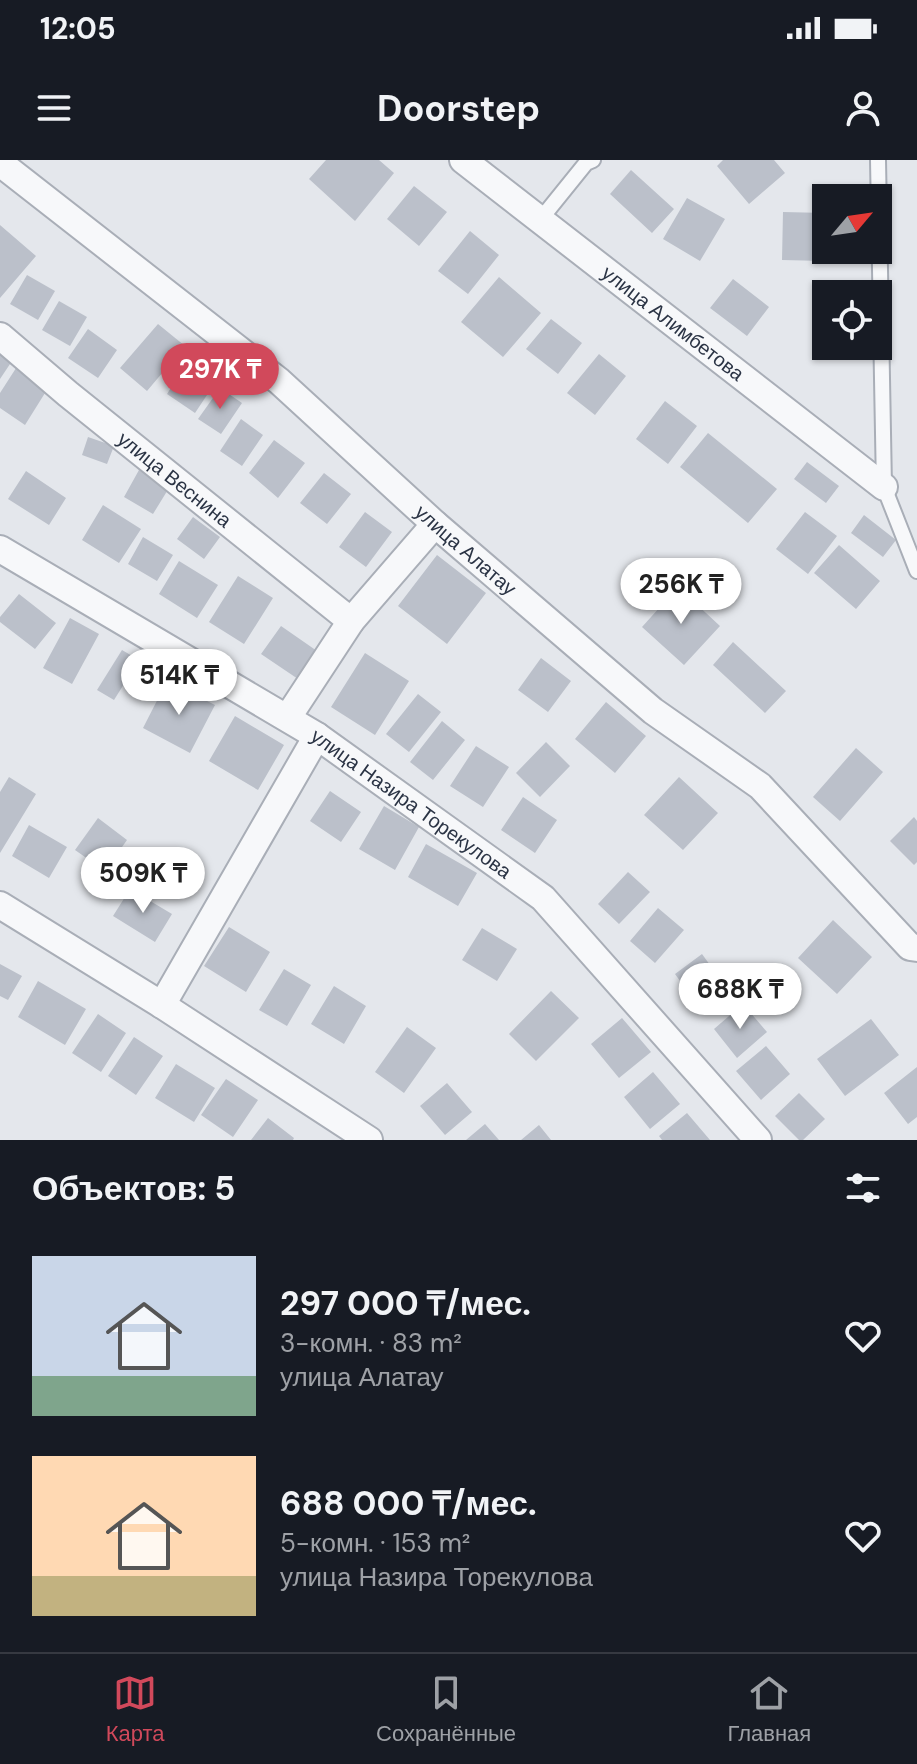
<!DOCTYPE html>
<html lang="ru">
<meta charset="utf-8">
<style>
:root{--surface:#171b24;--page:#20242c;--text:#f1f3f6;--muted:#9ea1a6;--line:#363941;--accent:#d1495b}
body{margin:0;font-family:"DM Sans",sans-serif;background:var(--page);color:var(--text);height:100vh;display:flex;flex-direction:column;font-size:30px;white-space:nowrap}
*{box-sizing:border-box;margin:0}
p{font-size:26px;color:var(--muted)}
.icon{flex:none;width:44px;height:44px;fill:none;stroke:currentColor;stroke-width:2;stroke-linecap:round;stroke-linejoin:round}
.map{position:relative;height:980px;overflow:hidden}
.sheet{display:flex;flex-direction:column;background:var(--surface);flex:1}
.sheet>*{flex:none}
.needle{width:52px;rotate:61deg}
.tools{position:absolute;left:812px;top:24px;display:grid;gap:16px}
.tools a{display:grid;place-items:center;width:80px;height:80px;border-radius:0px;background:var(--surface);box-shadow:0 2px 6px #0004;font-size:40px}
.price{position:absolute;translate:-50% -68px;padding:0 18px;border-radius:28px;background:#fff;color:#222;font-size:26px;line-height:52px;filter:drop-shadow(0 2px 4px #0008)}
.price::after{content:'';position:absolute;left:50%;top:48px;width:24px;height:18px;margin-left:-12px;background:inherit;clip-path:polygon(0 0,100% 0,50% 100%)}
.price.on{background:var(--accent);color:#fff}
ul{padding:0;list-style:none}
li{display:flex;align-items:center;gap:24px;height:200px;padding:0 32px}
li span{display:grid;place-items:center;flex:none;width:224px;height:160px;border-radius:0px;color:#555}
li>.icon{margin-inline-start:auto}
span .icon{width:96px;height:96px;fill:#fffc;stroke-width:1}
li b{font-size:34px}
h2{display:flex;justify-content:space-between;align-items:center;height:96px;padding:0 32px;font-size:34px}
.status{display:flex;justify-content:space-between;align-items:center;height:56px;padding:0 40px;background:var(--surface);direction:ltr}
.status svg{height:22px;fill:currentColor}
header{display:flex;justify-content:space-between;align-items:center;height:104px;padding:0 32px;background:var(--surface);font-size:36px;font-weight:700}
.menu{display:flex;justify-content:space-around;align-items:center;height:112px;border-top:2px solid var(--line);background:var(--surface);font-size:22px;color:var(--muted)}
.menu a{display:grid;justify-items:center;gap:4px}
.menu .on{color:var(--accent)}
.map>svg:first-child{display:block}
.building{fill:#bbc0ca}
.lines{fill:none;stroke-linecap:round;stroke-linejoin:round}
.lane-casing{stroke:#a9aeb7;stroke-width:18}
.street-casing{stroke:#a9aeb7;stroke-width:30}
.lane{stroke:#f7f8fa;stroke-width:14}
.street{stroke:#f7f8fa;stroke-width:26}
.labels{text-anchor:middle;stroke-width:7;stroke-linejoin:round;paint-order:stroke}
.street-label{font-size:20px;fill:#2b3445;stroke:#f4f6f9}
</style>
<div class="status"><b>12:05</b><svg viewBox="0 0 49 12"><path d="M0 12V9h3v3zM5 12V6h3v6zM10 12V3h3v9zM15 12V0h3v12zM26 1h20v11H26zM47 4h2v5h-2z"/></svg></div>
<header><svg class="icon" aria-label="menu" viewBox="0 0 24 24"><path d="M4 6h16M4 12h16M4 18h16"/></svg>Doorstep<svg class="icon" aria-label="person" viewBox="0 0 24 24"><circle cx="12" cy="8" r="4"/><path d="M4 21q1-7 8-7t8 7"/></svg></header>
<div class="map">
<svg width="917" height="980" viewBox="0 0 917 980">
<rect width="100%" height="100%" fill="#e4e7ec"/>
<path class="building" d="M326,0H379L394,13L355,61L309,19Z
M723,0H774L785,13L749,44L717,6Z
M631,10L674,49L652,73L610,34Z
M414,26L447,52L419,86L387,59Z
M687,38L725,59L700,101L663,79Z
M783,52L826,53L825,101L782,100Z
M0,65L36,96L0,138Z
M470,71L499,95L468,134L438,111Z
M27,115L55,131L38,160L10,144Z
M499,117L541,153L503,197L461,162Z
M733,119L769,147L747,176L710,148Z
M59,141L87,157L70,186L42,170Z
M551,159L582,183L558,214L526,189Z
M158,164L185,186L147,231L120,208Z
M88,169L117,190L98,218L68,198Z
M0,188L14,198L0,219Z
M599,194L626,216L595,255L567,233Z
M186,204L215,223L195,253L167,234Z
M18,205L50,225L25,265L0,248V233Z
M220,228L242,243L221,274L198,259Z
M665,241L697,266L668,304L636,279Z
M241,259L263,275L242,306L220,291Z
M708,273L777,329L748,363L680,307Z
M88,277L114,286L107,304L82,295Z
M274,280L305,303L278,338L249,313Z
M807,302L839,326L826,343L794,319Z
M139,310L169,328L153,354L124,337Z
M26,311L66,338L49,365L8,339Z
M324,313L351,334L327,364L300,343Z
M103,345L141,369L119,403L82,380Z
M365,352L392,372L366,407L339,387Z
M805,352L837,376L808,414L776,389Z
M864,355L896,380L883,397L851,373Z
M193,357L220,377L204,399L177,379Z
M143,377L173,395L157,421L128,404Z
M839,385L880,421L856,449L814,413Z
M437,395L486,433L447,484L398,446Z
M179,401L218,425L197,458L159,434Z
M238,416L273,438L244,484L209,462Z
M678,427L720,466L684,505L642,467Z
M19,434L56,463L35,489L0,462V457Z
M70,458L99,474L72,524L43,508Z
M281,466L317,491L298,519L261,494Z
M733,482L786,531L765,553L713,505Z
M122,490L139,500L114,540L97,530Z
M365,493L409,521L375,575L331,547Z
M541,498L571,521L548,552L518,530Z
M167,521L215,545L190,593L143,568Z
M418,534L441,552L409,592L386,574Z
M606,542L646,576L615,613L575,579Z
M235,556L284,585L258,630L209,601Z
M442,561L465,580L433,620L410,602Z
M546,582L570,606L540,637L516,613Z
M476,586L509,607L483,647L450,626Z
M856,588L883,612L840,661L813,637Z
M9,617L36,634L0,693V632Z
M679,617L718,653L683,690L644,655Z
M330,631L361,652L341,682L310,661Z
M523,637L557,660L535,693L501,670Z
M384,646L419,667L395,710L359,689Z
M914,657L917,661V702L914,705L890,681Z
M98,658L127,680L105,711L75,690Z
M29,665L67,687L49,718L12,696Z
M426,684L477,713L458,746L408,717Z
M628,712L650,732L619,764L598,744Z
M130,729L172,754L155,782L113,756Z
M658,748L684,770L655,803L630,781Z
M833,760L872,797L837,834L798,798Z
M229,767L270,792L246,832L204,806Z
M482,768L517,789L497,821L462,800Z
M702,794L731,834L704,854L675,814Z
M0,804L22,816L8,840L0,836Z
M284,809L311,825L287,866L259,850Z
M38,821L86,849L65,885L18,857Z
M334,826L366,846L344,884L311,864Z
M551,831L579,858L536,901L509,874Z
M743,844L767,872L737,898L714,869Z
M98,854L126,873L101,912L72,893Z
M622,858L651,892L619,918L591,884Z
M871,859L899,895L845,936L817,899Z
M407,867L436,888L404,933L375,912Z
M134,877L163,896L136,935L108,916Z
M766,886L790,914L761,940L736,911Z
M176,904L215,928L194,962L155,938Z
M917,907V957L908,964L884,933Z
M653,912L680,944L650,969L624,937Z
M226,919L258,940L233,977L201,955Z
M447,923L472,952L445,975L420,946Z
M799,933L825,959L803,980H799L775,956Z
M687,953L710,980H662L659,976Z
M268,958L294,978L293,980H251Z
M485,964L499,980H466Z
M539,965L551,980H521Z"/>
<g class="lines">
<defs>
<path id="lane" d="M878,0L884,327L917,411
M540,60L586,3L593,0"/>
<g id="street">
<path id="s1" d="M463,0L884,327"/>
<path id="s2" d="M0,3L279,221L435,364L653,551L760,626L910,787L917,788"/>
<path id="s3" d="M0,176L68,234L351,461"/>
<path id="s4" d="M0,389L317,576L543,738L758,980"/>
<path d="M288,557L351,461L435,364"/>
<path d="M0,745L162,845L369,980"/>
<path d="M162,845L317,576"/>
</g>
</defs>
<use href="#lane" class="lane-casing"/>
<use href="#street" class="street-casing"/>
<use href="#lane" class="lane"/>
<use href="#street" class="street"/>
</g>
<g class="labels">
<g class="street-label">
<text dy="7" stroke="none"><textPath href="#s1" startOffset="266">улица Алимбетова</textPath></text>
<text dy="7" stroke="none"><textPath href="#s3" startOffset="226">улица Веснина</textPath></text>
<text dy="7" stroke="none"><textPath href="#s2" startOffset="606">улица Алатау</textPath></text>
<text dy="7" stroke="none"><textPath href="#s4" startOffset="484">улица Назира Торекулова</textPath></text>
</g>
</g>
</svg>
<div class="tools">
<a><svg class="needle" viewBox="-14 -14 28 28"><path d="M0-13l5 13h-10z" fill="#e53935"/><path d="M0 13l5-13h-10z" fill="#9ea1a6"/></svg></a>
<a><svg class="icon" aria-label="locate" viewBox="0 0 24 24"><circle cx="12" cy="12" r="6"/><path d="M12 2v4M12 18v4M2 12h4M18 12h4"/></svg></a>
</div>
<b class="price on" style="left:220px;top:251px">297K ₸</b>
<b class="price" style="left:681px;top:466px">256K ₸</b>
<b class="price" style="left:179px;top:557px">514K ₸</b>
<b class="price" style="left:143px;top:755px">509K ₸</b>
<b class="price" style="left:740px;top:871px">688K ₸</b>
</div>
<section class="sheet">
<h2>Объектов: 5<svg class="icon" aria-label="filters" viewBox="0 0 24 24"><path d="M4 7h16M4 17h16"/><circle cx="9" cy="7" r="2"/><circle cx="15" cy="17" r="2"/></svg></h2>
<ul>
<li><span style="background:linear-gradient(#c9d6e8 75%,#7fa58c 0)"><svg class="icon" aria-label="home" viewBox="0 0 24 24"><path d="M3 11l9-7 9 7M6 9v11h12V9"/></svg></span><div><b>297 000 ₸/мес.</b><p>3-комн. · 83 m²</p><p>улица Алатау</p></div><svg class="icon" aria-label="heart" viewBox="0 0 24 24"><path d="M12 20l-8-8c-3-5 5-10 8-4 3-6 11-1 8 4z"/></svg></li>
<li><span style="background:linear-gradient(#ffd9b3 75%,#c2b280 0)"><svg class="icon" aria-label="home" viewBox="0 0 24 24"><path d="M3 11l9-7 9 7M6 9v11h12V9"/></svg></span><div><b>688 000 ₸/мес.</b><p>5-комн. · 153 m²</p><p>улица Назира Торекулова</p></div><svg class="icon" aria-label="heart" viewBox="0 0 24 24"><path d="M12 20l-8-8c-3-5 5-10 8-4 3-6 11-1 8 4z"/></svg></li>
</ul>
</section>
<nav class="menu">
<a class="on"><svg class="icon" aria-label="map" viewBox="0 0 24 24"><path d="M3 6l6-2 6 2 6-2v14l-6 2-6-2-6 2zM9 4v14M15 6v14"/></svg>Карта</a>
<a><svg class="icon" aria-label="saved" viewBox="0 0 24 24"><path d="M7 4h10v16l-5-4-5 4z"/></svg>Сохранённые</a>
<a><svg class="icon" aria-label="home" viewBox="0 0 24 24"><path d="M3 11l9-7 9 7M6 9v11h12V9"/></svg>Главная</a>
</nav>
